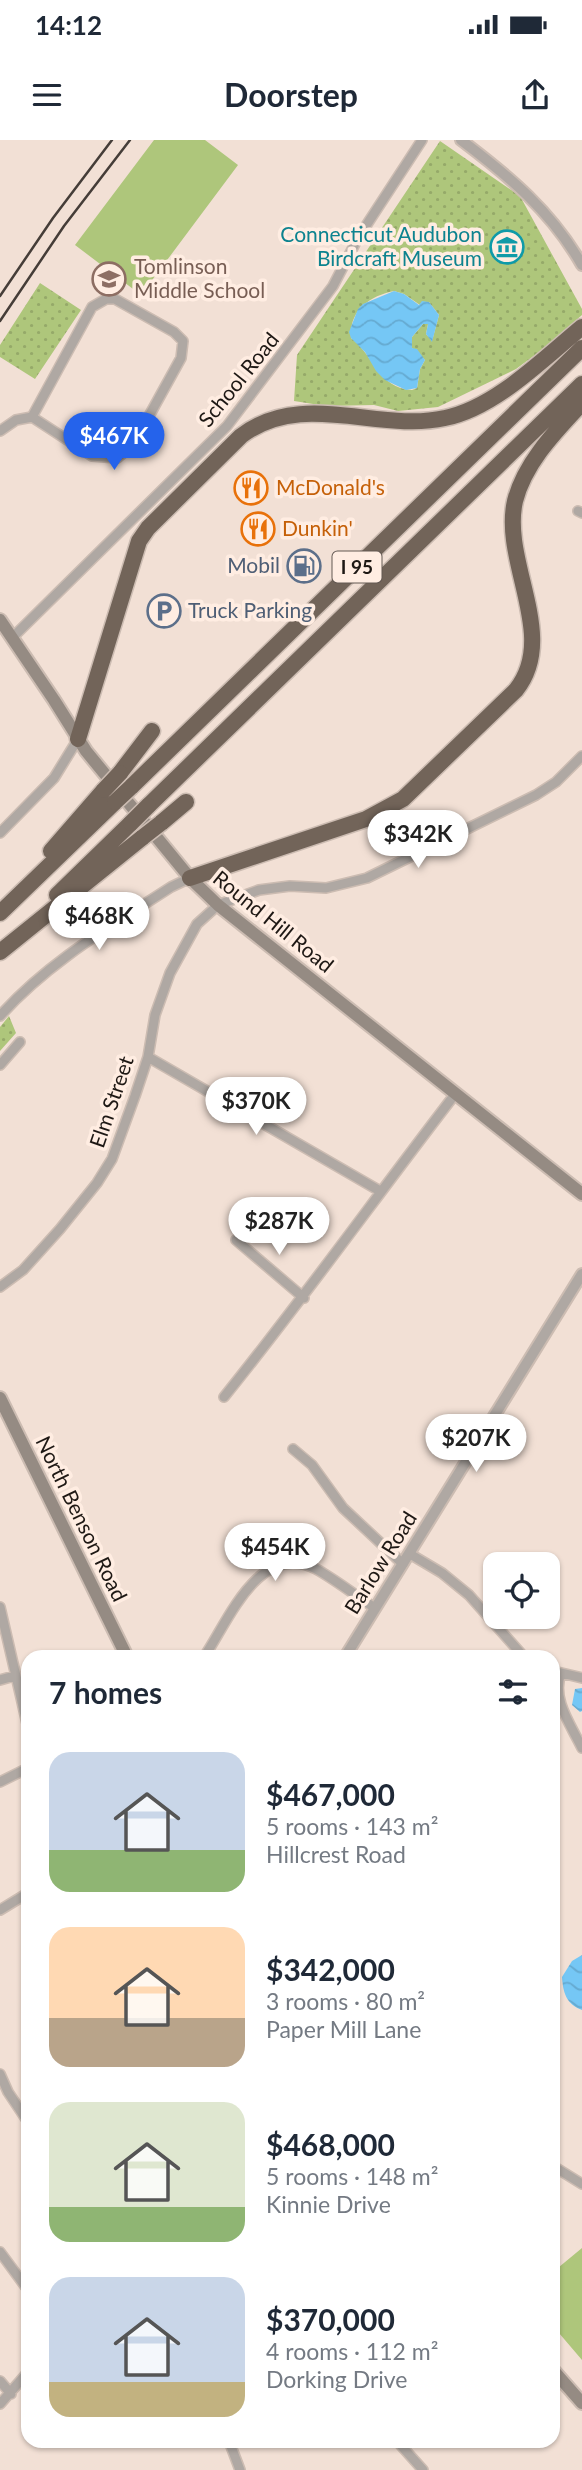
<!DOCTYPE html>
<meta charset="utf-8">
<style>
:root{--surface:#fff;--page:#f6f6f7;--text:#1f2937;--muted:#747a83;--accent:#2563eb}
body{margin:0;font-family:Lato,sans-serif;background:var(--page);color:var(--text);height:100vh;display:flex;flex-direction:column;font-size:26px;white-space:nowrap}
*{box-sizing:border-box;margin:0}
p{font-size:23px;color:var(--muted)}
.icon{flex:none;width:38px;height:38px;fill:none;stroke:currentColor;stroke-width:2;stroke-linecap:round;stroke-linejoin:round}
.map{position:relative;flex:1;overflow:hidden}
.details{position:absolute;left:21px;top:1510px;width:539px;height:798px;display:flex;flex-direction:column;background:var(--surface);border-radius:21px;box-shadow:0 2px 5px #0004}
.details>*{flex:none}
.fabs{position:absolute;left:483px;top:1412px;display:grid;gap:14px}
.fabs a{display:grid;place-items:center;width:77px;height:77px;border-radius:14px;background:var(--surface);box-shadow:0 2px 5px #0004;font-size:35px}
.price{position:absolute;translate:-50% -60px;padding:0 16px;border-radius:24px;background:#fff;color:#222;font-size:23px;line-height:46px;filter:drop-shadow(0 2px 4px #0008)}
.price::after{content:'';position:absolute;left:50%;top:42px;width:21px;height:16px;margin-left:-10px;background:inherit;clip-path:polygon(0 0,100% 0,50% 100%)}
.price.on{background:var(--accent);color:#fff}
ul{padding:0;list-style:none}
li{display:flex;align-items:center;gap:21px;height:175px;padding:0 28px}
li span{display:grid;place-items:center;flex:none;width:196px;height:140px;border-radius:21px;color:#555}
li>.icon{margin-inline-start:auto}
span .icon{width:84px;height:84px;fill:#fffc;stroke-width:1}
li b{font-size:30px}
h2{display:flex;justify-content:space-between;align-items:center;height:84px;padding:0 28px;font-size:30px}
.status{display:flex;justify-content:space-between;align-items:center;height:49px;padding:0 35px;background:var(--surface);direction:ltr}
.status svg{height:19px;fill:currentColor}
header{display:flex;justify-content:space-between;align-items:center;height:91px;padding:0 28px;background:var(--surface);font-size:32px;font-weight:700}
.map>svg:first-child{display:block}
.green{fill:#aec67b}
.park{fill:url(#park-dots);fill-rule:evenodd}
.water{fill:url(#water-waves)}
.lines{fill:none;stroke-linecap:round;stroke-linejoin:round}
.minor-casing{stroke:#ccbcb2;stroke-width:12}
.tertiary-casing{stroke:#ccbcb2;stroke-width:14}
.secondary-casing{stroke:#ccbcb2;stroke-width:16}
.motorway-casing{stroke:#ccbcb2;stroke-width:19}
.minor{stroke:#afa8a3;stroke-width:9}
.tertiary{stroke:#afa8a3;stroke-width:10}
.secondary{stroke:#958b83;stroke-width:12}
.motorway{stroke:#726459;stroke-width:16}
.rail{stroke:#453d38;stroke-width:2.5}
.motorway-bridge-casing{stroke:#ccbcb2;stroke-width:19;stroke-linecap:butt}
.motorway-bridge{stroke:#726459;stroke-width:16}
.labels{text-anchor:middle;stroke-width:7;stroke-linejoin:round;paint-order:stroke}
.shield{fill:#ffede2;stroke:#625852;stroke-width:2}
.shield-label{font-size:19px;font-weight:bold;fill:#1e1814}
.culture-label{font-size:21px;fill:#0d838f;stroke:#ffede2;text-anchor:end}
.education-label{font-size:21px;fill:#785e54;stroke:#ffede2;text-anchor:start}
.street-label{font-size:21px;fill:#1e1814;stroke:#ffede2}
.food-label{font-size:21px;fill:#c56008;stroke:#ffede2;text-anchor:start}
.service-label{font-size:21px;fill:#4e5e75;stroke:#ffede2;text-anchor:end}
</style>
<div class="status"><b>14:12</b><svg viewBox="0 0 49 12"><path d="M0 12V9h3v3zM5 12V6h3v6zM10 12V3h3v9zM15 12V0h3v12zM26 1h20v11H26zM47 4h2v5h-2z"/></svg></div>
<header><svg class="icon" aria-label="menu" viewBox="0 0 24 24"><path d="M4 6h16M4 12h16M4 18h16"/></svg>Doorstep<svg class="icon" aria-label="share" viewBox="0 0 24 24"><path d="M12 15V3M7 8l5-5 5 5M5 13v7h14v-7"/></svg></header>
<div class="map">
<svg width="582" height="2330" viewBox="0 0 582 2330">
<defs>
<pattern id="park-dots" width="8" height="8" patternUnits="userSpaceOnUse" patternTransform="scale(1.75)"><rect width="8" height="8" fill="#aec67b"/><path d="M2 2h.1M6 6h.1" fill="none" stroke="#95a969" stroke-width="1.8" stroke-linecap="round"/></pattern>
<pattern id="water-waves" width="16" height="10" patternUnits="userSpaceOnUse" patternTransform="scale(1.75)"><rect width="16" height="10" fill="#75c7f5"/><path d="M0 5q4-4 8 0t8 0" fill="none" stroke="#65aad1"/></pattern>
</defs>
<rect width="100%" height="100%" fill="#f2e0d5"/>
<path class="green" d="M154,0H205L238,25L141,155L75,105Z
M582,2108V2220L553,2186V2132Z"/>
<path class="park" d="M440,1L520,56L582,169V175L543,209L516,229L438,267L398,271L374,265L326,266L294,261L297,215ZM394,151L404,154L420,165L429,162L439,175L432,201L426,194L428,184H423L412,197V208L425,220L420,229L417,248L412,250C378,248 374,215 351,198C349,171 369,156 394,151Z
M40,143L81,170L35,239L0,217V205Z
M9,876L16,893L0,911V887Z"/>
<path class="water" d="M394,151L404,154L419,165L422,161L429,162L439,175L432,202L426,194L428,184H423L412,197V208L417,209L425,220L420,229L417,248L406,250L385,240L376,231L365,212L351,198L349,192L358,169L363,164Z
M582,1548V1571L580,1572L572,1565L575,1549Z
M582,1815V1870C566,1864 563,1852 562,1837L572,1821Z"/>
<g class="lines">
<defs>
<path id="minor" d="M106,159H115L174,192L183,201L181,218L133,305L117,318L92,316L32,277L92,167Z
M0,291L16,280L32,277
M578,371L582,373
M12,498L227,286L333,146L358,98L422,0
M0,693L54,638L78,599
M0,876C48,822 111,786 171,747L190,738
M148,917L380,1051
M0,925L20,902
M236,1100L304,1158
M0,1147L23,1130L60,1089L97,1043L112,1019L135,956L148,917L155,875L170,833L197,784L218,765L259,750L290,746L326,748L367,738L536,655L556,642L582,616
M224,1257C304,1158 378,1054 456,953
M293,1309L312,1325L343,1368L403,1424
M410,1414L442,1433L469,1455L524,1517
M0,1467L28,1588
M204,1517C228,1482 259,1400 316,1429C336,1440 356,1456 375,1468
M553,1531L582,1538
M561,1533C551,1559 571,1585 582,1608
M0,1540L14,1536
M0,1642L28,1628
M0,1770L28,1753
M0,1934L8,1952L28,1982
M553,2026L582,2044
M0,2112L28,2150
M0,2241L11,2254
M0,2264L28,2232
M229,2301L240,2330
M397,2301L423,2330"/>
<path id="tertiary" d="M461,0C510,37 551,71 582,125
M345,1517L582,1134"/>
<path id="secondary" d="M0,480L54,560L86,611L190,738L218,765L582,1054
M0,1258L127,1517
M553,2230L582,2263"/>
<path id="motorway" d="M78,599L139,401L148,388L241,296C302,249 378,293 445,278C495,268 543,219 582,187
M120,633L152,591
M131,647L582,208
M148,666L582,244
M161,683L186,662
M51,711L104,650
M190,738L366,679L403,659L516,550C559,496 501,422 515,361C525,322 556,291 582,263
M57,755L131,683
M0,773L115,662
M0,812L143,697"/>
</defs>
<use href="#minor" class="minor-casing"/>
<use href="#tertiary" class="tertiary-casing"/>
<use href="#secondary" class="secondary-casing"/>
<use href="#motorway" class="motorway-casing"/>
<use href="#minor" class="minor"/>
<use href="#tertiary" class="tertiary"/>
<use href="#secondary" class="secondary"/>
<use href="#motorway" class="motorway"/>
<path class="rail" d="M0,156L53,78L112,0
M0,181L64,86L130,0"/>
<defs>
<path id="motorway-bridge" d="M104,650L120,633
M115,662L131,647
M131,683L148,666
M143,697L161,683"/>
</defs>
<use href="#motorway-bridge" class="motorway-bridge-casing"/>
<use href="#motorway-bridge" class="motorway-bridge"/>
</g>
<defs>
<symbol id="museum-ring" viewBox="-11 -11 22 22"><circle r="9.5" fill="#ffede2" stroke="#0f9aa8" stroke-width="1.5"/><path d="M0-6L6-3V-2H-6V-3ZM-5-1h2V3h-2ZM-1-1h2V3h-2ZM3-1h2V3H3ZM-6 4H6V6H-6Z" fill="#0f9aa8"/></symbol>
<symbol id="school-ring" viewBox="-11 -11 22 22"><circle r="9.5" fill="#ffede2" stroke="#8d6e63" stroke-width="1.5"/><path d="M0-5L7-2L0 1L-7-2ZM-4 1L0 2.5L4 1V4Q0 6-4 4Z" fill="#8d6e63"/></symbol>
<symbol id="restaurant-ring" viewBox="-11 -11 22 22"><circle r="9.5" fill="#ffede2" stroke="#e8710a" stroke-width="1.5"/><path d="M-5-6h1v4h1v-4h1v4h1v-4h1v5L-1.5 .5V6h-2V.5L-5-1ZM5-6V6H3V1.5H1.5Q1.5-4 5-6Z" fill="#e8710a"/></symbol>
<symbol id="fuel-ring" viewBox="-11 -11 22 22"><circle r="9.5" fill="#ffede2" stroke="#5c6f8a" stroke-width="1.5"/><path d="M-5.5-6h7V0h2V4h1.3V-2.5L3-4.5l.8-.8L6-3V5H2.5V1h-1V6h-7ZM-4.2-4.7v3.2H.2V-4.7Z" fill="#5c6f8a"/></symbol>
<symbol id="parking-ring" viewBox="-11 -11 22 22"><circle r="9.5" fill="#ffede2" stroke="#5c6f8a" stroke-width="1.5"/><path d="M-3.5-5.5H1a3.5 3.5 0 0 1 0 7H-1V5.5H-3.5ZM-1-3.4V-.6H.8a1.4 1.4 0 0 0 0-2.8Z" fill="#5c6f8a"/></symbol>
</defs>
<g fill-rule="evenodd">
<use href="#museum-ring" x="488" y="88" width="38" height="38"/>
<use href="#school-ring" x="90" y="120" width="38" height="38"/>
<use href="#restaurant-ring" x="232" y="329" width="38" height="38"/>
<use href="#restaurant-ring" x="239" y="370" width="38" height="38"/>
<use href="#fuel-ring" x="285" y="407" width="38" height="38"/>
<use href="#parking-ring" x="145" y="452" width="38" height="38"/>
</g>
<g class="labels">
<rect class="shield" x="332.5" y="411.5" width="49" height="31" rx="5"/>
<g class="shield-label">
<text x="357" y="434">I 95</text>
</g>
<g class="culture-label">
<text x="482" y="102">Connecticut Audubon<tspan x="482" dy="24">Birdcraft Museum</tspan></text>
</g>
<g class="education-label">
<text x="134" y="134">Tomlinson<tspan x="134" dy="24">Middle School</tspan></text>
</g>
<g class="street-label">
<text transform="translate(239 240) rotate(-51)" y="7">School Road</text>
<text transform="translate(273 782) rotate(39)" y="7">Round Hill Road</text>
<text transform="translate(112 962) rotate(-71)" y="7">Elm Street</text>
<text transform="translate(81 1379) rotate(64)" y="7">North Benson Road</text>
<text transform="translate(381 1423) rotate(-58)" y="7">Barlow Road</text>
</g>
<g class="food-label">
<text x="276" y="355">McDonald's</text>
<text x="282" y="396">Dunkin'</text>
</g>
<g class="service-label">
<text x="280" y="433">Mobil</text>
<text x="188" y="478" text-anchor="start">Truck Parking</text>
</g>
</g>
</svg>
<div class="fabs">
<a><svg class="icon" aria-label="locate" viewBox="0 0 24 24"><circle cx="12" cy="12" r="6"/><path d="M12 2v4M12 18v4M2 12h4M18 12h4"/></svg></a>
</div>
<b class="price on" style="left:114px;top:332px">$467K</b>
<b class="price" style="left:418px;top:730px">$342K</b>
<b class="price" style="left:99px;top:812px">$468K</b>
<b class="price" style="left:256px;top:997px">$370K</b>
<b class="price" style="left:279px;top:1117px">$287K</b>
<b class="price" style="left:476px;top:1334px">$207K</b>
<b class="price" style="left:275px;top:1443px">$454K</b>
<section class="details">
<h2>7 homes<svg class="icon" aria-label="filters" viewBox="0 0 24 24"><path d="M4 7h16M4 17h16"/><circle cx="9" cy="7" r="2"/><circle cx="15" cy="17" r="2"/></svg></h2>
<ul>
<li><span style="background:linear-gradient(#c9d6e8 70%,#8fb573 0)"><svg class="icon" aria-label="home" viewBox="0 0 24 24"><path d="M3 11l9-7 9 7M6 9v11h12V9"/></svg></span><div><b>$467,000</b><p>5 rooms · 143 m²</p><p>Hillcrest Road</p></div></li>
<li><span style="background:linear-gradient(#ffd9b3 65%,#b9a48a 0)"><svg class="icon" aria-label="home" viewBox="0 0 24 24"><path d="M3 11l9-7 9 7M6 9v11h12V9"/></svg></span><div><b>$342,000</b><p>3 rooms · 80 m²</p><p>Paper Mill Lane</p></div></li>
<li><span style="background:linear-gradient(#dfe7d0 75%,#8fb573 0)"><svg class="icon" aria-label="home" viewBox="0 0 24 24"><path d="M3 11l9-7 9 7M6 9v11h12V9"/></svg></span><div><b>$468,000</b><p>5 rooms · 148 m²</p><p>Kinnie Drive</p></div></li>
<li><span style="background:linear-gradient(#c9d6e8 75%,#c2b280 0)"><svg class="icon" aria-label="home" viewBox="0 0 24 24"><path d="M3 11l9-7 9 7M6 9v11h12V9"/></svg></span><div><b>$370,000</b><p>4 rooms · 112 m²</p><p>Dorking Drive</p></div></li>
</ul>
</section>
</div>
